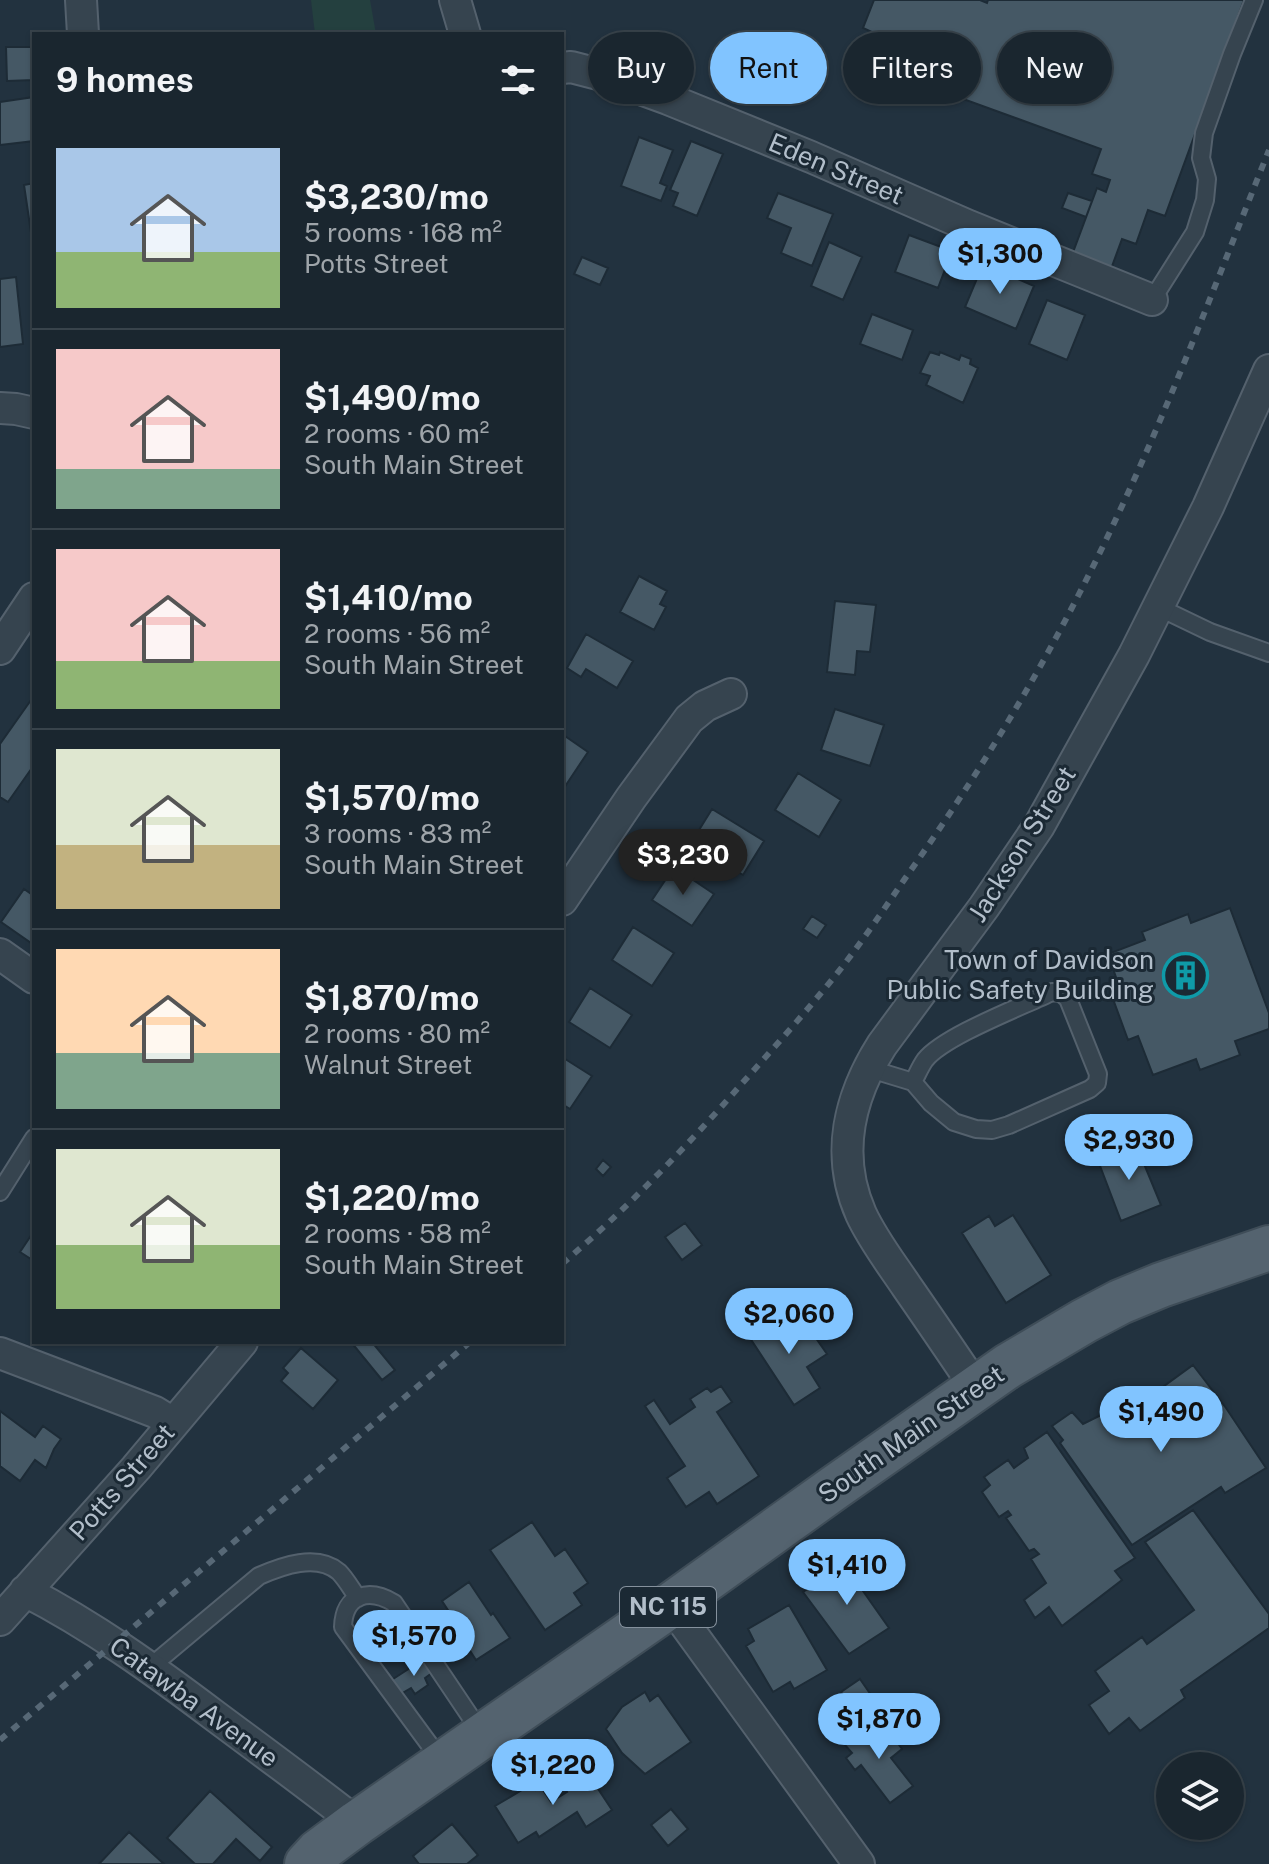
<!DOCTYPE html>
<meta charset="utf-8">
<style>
:root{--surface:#1a262f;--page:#27323b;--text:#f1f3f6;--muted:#9fa5aa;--line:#38434b;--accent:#81c4ff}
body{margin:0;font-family:"Public Sans",sans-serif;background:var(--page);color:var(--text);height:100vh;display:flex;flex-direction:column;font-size:30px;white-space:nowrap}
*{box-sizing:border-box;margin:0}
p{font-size:26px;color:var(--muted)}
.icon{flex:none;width:44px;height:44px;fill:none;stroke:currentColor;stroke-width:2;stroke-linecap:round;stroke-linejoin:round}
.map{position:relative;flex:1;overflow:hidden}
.panel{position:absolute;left:32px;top:32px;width:532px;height:1312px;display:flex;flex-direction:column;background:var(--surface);border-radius:0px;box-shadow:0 2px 6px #0004,0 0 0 2px var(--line)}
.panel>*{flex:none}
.top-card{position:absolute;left:588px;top:32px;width:560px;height:72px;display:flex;gap:16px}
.buttons{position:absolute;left:1156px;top:1752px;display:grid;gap:16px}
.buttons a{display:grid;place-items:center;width:88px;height:88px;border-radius:50%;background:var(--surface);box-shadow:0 2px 6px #0004,0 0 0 2px var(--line);font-size:40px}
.price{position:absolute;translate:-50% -68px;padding:0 18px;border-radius:28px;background:var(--accent);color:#111;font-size:26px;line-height:52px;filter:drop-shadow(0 2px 4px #0008)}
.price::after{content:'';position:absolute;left:50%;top:48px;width:24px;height:18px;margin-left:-12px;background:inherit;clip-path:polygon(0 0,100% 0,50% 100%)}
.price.on{background:#222;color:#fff}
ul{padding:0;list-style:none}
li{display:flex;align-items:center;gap:24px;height:200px;padding:0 24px}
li+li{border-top:2px solid var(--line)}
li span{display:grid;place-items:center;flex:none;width:224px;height:160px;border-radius:0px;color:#555}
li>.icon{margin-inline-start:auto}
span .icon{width:96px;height:96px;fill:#fffc;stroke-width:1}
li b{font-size:34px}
h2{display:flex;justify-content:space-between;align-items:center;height:96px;padding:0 24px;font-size:34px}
.tag{padding:0 28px;border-radius:36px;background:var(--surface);box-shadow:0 2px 6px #0004,0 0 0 2px var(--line);font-size:28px;line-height:72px}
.tag.on{background:var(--accent);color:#111}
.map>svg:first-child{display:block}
.green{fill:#24403f}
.building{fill:#455865;stroke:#1d2b36;stroke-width:2}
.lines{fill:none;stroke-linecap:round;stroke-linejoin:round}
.lane-casing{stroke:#54616d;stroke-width:20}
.street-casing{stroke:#54616d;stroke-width:34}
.primary-casing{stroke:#3f4d58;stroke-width:48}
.lane{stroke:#36444f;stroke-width:16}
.street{stroke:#36444f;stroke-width:30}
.primary{stroke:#54636f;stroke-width:44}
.rail{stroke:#576876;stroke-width:6;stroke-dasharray:8 8;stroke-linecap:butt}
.labels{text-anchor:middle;stroke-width:6;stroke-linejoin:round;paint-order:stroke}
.shield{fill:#1b2934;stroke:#85919d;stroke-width:2}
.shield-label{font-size:24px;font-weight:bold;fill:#b2beca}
.street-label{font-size:26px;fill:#b2beca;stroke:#1b2934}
.poi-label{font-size:26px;fill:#b2beca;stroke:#1b2934;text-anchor:end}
</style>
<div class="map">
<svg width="1269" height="1864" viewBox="0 0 1269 1864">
<rect width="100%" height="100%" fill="#22323f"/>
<path class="green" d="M311,0H370L376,34H315Z"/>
<path class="building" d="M874,0H980L987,3L988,0H1244L1165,216L1148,210L1136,244L1122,239L1111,269L1072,255L1097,188L1106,192L1110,180L1092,174L1101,149L861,62L872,32L863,28Z
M6,47H34V80L7,81Z
M34,97V141L0,145V102Z
M639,137L673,150L660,183L667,186L661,201L621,186Z
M691,141L723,154L697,216L673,206L678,193L670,190Z
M34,183V246H33L24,185Z
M778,193L833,214L812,266L781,253L791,228L767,218Z
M1068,193L1092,201L1086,217L1062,208Z
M909,235L952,251L938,288L895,272Z
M829,242L862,257L843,300L811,286Z
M582,257L608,268L600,285L574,274Z
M983,264L1034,286L1016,329L965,307Z
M16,277L23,344L0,347V279Z
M1047,300L1085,315L1067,360L1029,344Z
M872,314L913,330L902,360L860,344Z
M930,352L939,355L940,352L959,360L961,355L971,359L970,364L978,368L963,403L926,385L930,376L920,373Z
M639,576L667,591L660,604L666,607L654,630L620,612Z
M835,601L876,605L870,652L857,651L855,675L827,672Z
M586,634L633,661L617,688L586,669L581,677L567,668Z
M31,700L34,702V765L8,802L0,797V744Z
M835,709L884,725L870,766L821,750Z
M562,734L588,752L562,791Z
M798,773L841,800L819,837L775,810Z
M712,809L764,841L743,875L691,843Z
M674,867L714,894L692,926L652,900Z
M24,889L34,896V945L1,922Z
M1230,908L1269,1013V1029L1235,1041L1240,1055L1200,1070L1196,1059L1153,1075L1138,1036L1128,1040L1113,999L1122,995L1108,954L1145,940L1142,932L1188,914L1191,923Z
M812,916L826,925L817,938L803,929Z
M633,927L674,953L652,986L612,960Z
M590,988L632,1015L610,1048L569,1022Z
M562,1057L592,1076L570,1109L562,1104Z
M1135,1142L1161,1205L1121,1221L1097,1158Z
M603,1160L611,1167L603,1176L596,1169Z
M1013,1215L1051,1275L1006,1303L962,1233L989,1216L995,1226Z
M685,1223L702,1245L682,1260L665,1237Z
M34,1231V1261L20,1252Z
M794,1317L807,1337L813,1334L827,1354L807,1367L820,1388L794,1405L748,1335L774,1318L780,1327Z
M351,1342H372L395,1370L382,1380Z
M301,1348L338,1380L313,1409L281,1381L288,1373L283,1368Z
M1193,1365L1226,1408L1266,1468L1225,1493L1221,1487L1132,1545L1060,1443L1063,1440L1052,1426L1072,1412L1083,1424L1109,1411L1116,1421Z
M721,1386L732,1402L717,1412L759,1476L717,1504L709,1492L686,1507L667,1478L685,1466L645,1406L654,1400L670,1424L695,1407L690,1399L707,1388L711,1392Z
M0,1411L35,1437L43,1426L61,1439L54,1449L46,1468L35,1460L20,1481L0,1466Z
M1047,1432L1135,1558L1115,1571L1122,1580L1062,1626L1049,1607L1035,1618L1024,1600L1046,1583L1031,1559L1039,1554L1034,1549L1029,1551L1006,1518L1011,1515L1008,1511L999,1517L982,1492L990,1485L984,1477L1008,1460L1014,1468L1028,1458L1024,1448Z
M1193,1510L1269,1614V1628L1181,1690L1185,1698L1140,1731L1129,1718L1109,1734L1089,1705L1109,1691L1095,1671L1142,1637L1147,1644L1194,1610L1145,1542Z
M532,1522L555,1556L565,1549L588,1583L574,1593L582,1605L545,1630L490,1550Z
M852,1559L865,1575L856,1581L889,1628L849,1654L803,1592Z
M469,1582L491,1615L493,1613L510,1638L476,1660L456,1629L459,1627L442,1601Z
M789,1605L827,1670L794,1689L790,1682L773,1692L746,1646L754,1641L748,1629Z
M427,1657L436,1670L425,1678L428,1685L415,1694L411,1688L399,1695L390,1681Z
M860,1679L882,1711L863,1724L841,1692Z
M645,1692L650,1701L658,1695L691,1742L645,1774L622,1753L606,1729L622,1707Z
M873,1722L886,1739L892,1735L902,1749L891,1758L913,1786L890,1803L861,1765L855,1770L846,1758L852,1753L844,1744Z
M585,1769L612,1810L586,1827L577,1812L539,1837L536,1832L518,1843L495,1806L532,1784L536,1790L541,1787L551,1802L567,1792L562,1784Z
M210,1791L272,1847L260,1861L236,1839L213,1864H195L167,1838Z
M671,1809L688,1829L668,1846L651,1825Z
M452,1824L478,1855L467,1864H419L413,1856Z
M129,1832L164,1864H99Z"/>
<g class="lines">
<defs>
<path id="lane" d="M1152,300L1195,232L1205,200L1207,179L1201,158L1204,133L1232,54L1254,0
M1158,607L1210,632L1269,653
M867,1068L913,1082L931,1103L954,1122L976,1129L992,1130L1009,1125L1090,1089L1097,1083L1098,1074L1068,999L1061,993L1052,992C1021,1007 944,1036 925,1060C920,1067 917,1075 913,1082
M0,1192L34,1138
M149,1668L259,1576C282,1566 317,1553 339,1572C346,1579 352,1590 358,1598
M443,1763L343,1627C344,1594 369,1588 394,1603L482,1734"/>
<path id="street" d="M81,0L83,34
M455,0L465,34
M562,68L571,67L602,75L668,99L811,157L969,226L1152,300
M0,408L16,409L34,413
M0,649L34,598
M562,900L631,798L689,719L705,706L731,694
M0,954L34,978
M0,1353L155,1412L173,1423
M976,1388C953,1354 930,1320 907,1287C891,1263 873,1240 861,1214C835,1155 849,1097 882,1045L984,907L1039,826L1134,655L1208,507L1269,370
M25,1591C93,1626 154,1670 215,1716C262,1751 310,1786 357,1823
M671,1605L859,1864
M0,1620L136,1468L242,1342"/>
<path id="primary" d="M307,1864L318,1852L357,1823L671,1605L834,1488L1008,1366L1084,1321L1120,1302L1161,1285L1269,1248"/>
</defs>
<use href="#lane" class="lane-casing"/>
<use href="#street" class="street-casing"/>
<use href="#primary" class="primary-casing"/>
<use href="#lane" class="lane"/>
<use href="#street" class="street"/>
<use href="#primary" class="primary"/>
<path class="rail" d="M562,1264C628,1208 689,1144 746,1079C771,1051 797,1022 821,993C851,958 878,918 904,880C969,788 1028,694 1079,594C1153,451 1209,300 1269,150
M0,1740L470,1342"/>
</g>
<defs>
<symbol id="building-ring" viewBox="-11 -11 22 22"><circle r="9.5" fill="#1b2934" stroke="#0f9aa8" stroke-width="1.5"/><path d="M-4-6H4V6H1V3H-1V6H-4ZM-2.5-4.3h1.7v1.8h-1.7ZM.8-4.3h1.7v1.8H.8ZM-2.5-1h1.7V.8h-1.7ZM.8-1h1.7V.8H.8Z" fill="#0f9aa8"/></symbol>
</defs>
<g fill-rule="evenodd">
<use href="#building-ring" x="1160" y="950" width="51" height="51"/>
</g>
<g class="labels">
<rect class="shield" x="620" y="1587" width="96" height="40" rx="6"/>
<g class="shield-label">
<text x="668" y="1615">NC 115</text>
</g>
<g class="street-label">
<text transform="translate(836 169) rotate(23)" y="9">Eden Street</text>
<text transform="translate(1022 844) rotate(-58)" y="9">Jackson Street</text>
<text transform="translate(911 1434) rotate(-35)" y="9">South Main Street</text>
<text transform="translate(122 1482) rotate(-49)" y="9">Potts Street</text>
<text transform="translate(194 1702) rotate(36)" y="9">Catawba Avenue</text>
</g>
<g class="poi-label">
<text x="1154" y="969">Town of Davidson<tspan x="1154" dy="30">Public Safety Building</tspan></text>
</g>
</g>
</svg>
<div class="buttons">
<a><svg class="icon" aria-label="layers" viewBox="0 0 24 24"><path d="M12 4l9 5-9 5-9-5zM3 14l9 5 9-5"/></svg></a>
</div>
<b class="price" style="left:1000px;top:296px">$1,300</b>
<b class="price on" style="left:683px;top:897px">$3,230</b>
<b class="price" style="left:1129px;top:1182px">$2,930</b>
<b class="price" style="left:789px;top:1356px">$2,060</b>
<b class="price" style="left:1161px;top:1454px">$1,490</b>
<b class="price" style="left:847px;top:1607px">$1,410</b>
<b class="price" style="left:414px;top:1678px">$1,570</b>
<b class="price" style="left:879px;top:1761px">$1,870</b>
<b class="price" style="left:553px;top:1807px">$1,220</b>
<div class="top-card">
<a class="tag">Buy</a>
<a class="tag on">Rent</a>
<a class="tag">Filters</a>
<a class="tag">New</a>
</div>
<section class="panel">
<h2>9 homes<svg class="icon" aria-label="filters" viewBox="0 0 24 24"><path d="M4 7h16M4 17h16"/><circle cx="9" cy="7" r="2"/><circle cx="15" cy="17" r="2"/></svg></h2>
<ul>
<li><span style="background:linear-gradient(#a9c7e8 65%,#8fb573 0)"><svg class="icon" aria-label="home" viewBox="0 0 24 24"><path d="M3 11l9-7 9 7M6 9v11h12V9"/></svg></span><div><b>$3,230/mo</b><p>5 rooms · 168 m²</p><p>Potts Street</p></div></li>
<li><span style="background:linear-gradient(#f6c9c9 75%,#7fa58c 0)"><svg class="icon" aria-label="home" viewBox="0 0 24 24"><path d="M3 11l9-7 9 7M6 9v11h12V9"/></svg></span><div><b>$1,490/mo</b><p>2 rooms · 60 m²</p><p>South Main Street</p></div></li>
<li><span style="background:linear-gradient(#f6c9c9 70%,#8fb573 0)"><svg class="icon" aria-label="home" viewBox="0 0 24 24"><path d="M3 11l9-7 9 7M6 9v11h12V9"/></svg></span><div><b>$1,410/mo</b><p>2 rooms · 56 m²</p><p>South Main Street</p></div></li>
<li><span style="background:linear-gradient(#dfe7d0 60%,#c2b280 0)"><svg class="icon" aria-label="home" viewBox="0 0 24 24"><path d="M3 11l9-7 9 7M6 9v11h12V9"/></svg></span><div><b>$1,570/mo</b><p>3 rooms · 83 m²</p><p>South Main Street</p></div></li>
<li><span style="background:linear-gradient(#ffd9b3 65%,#7fa58c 0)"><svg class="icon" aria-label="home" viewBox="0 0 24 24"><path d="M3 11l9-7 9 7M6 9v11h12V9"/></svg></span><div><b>$1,870/mo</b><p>2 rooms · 80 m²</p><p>Walnut Street</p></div></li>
<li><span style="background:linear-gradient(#dfe7d0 60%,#8fb573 0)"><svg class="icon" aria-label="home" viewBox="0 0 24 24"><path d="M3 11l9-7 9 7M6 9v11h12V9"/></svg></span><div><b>$1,220/mo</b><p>2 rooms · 58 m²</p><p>South Main Street</p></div></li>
</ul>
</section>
</div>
